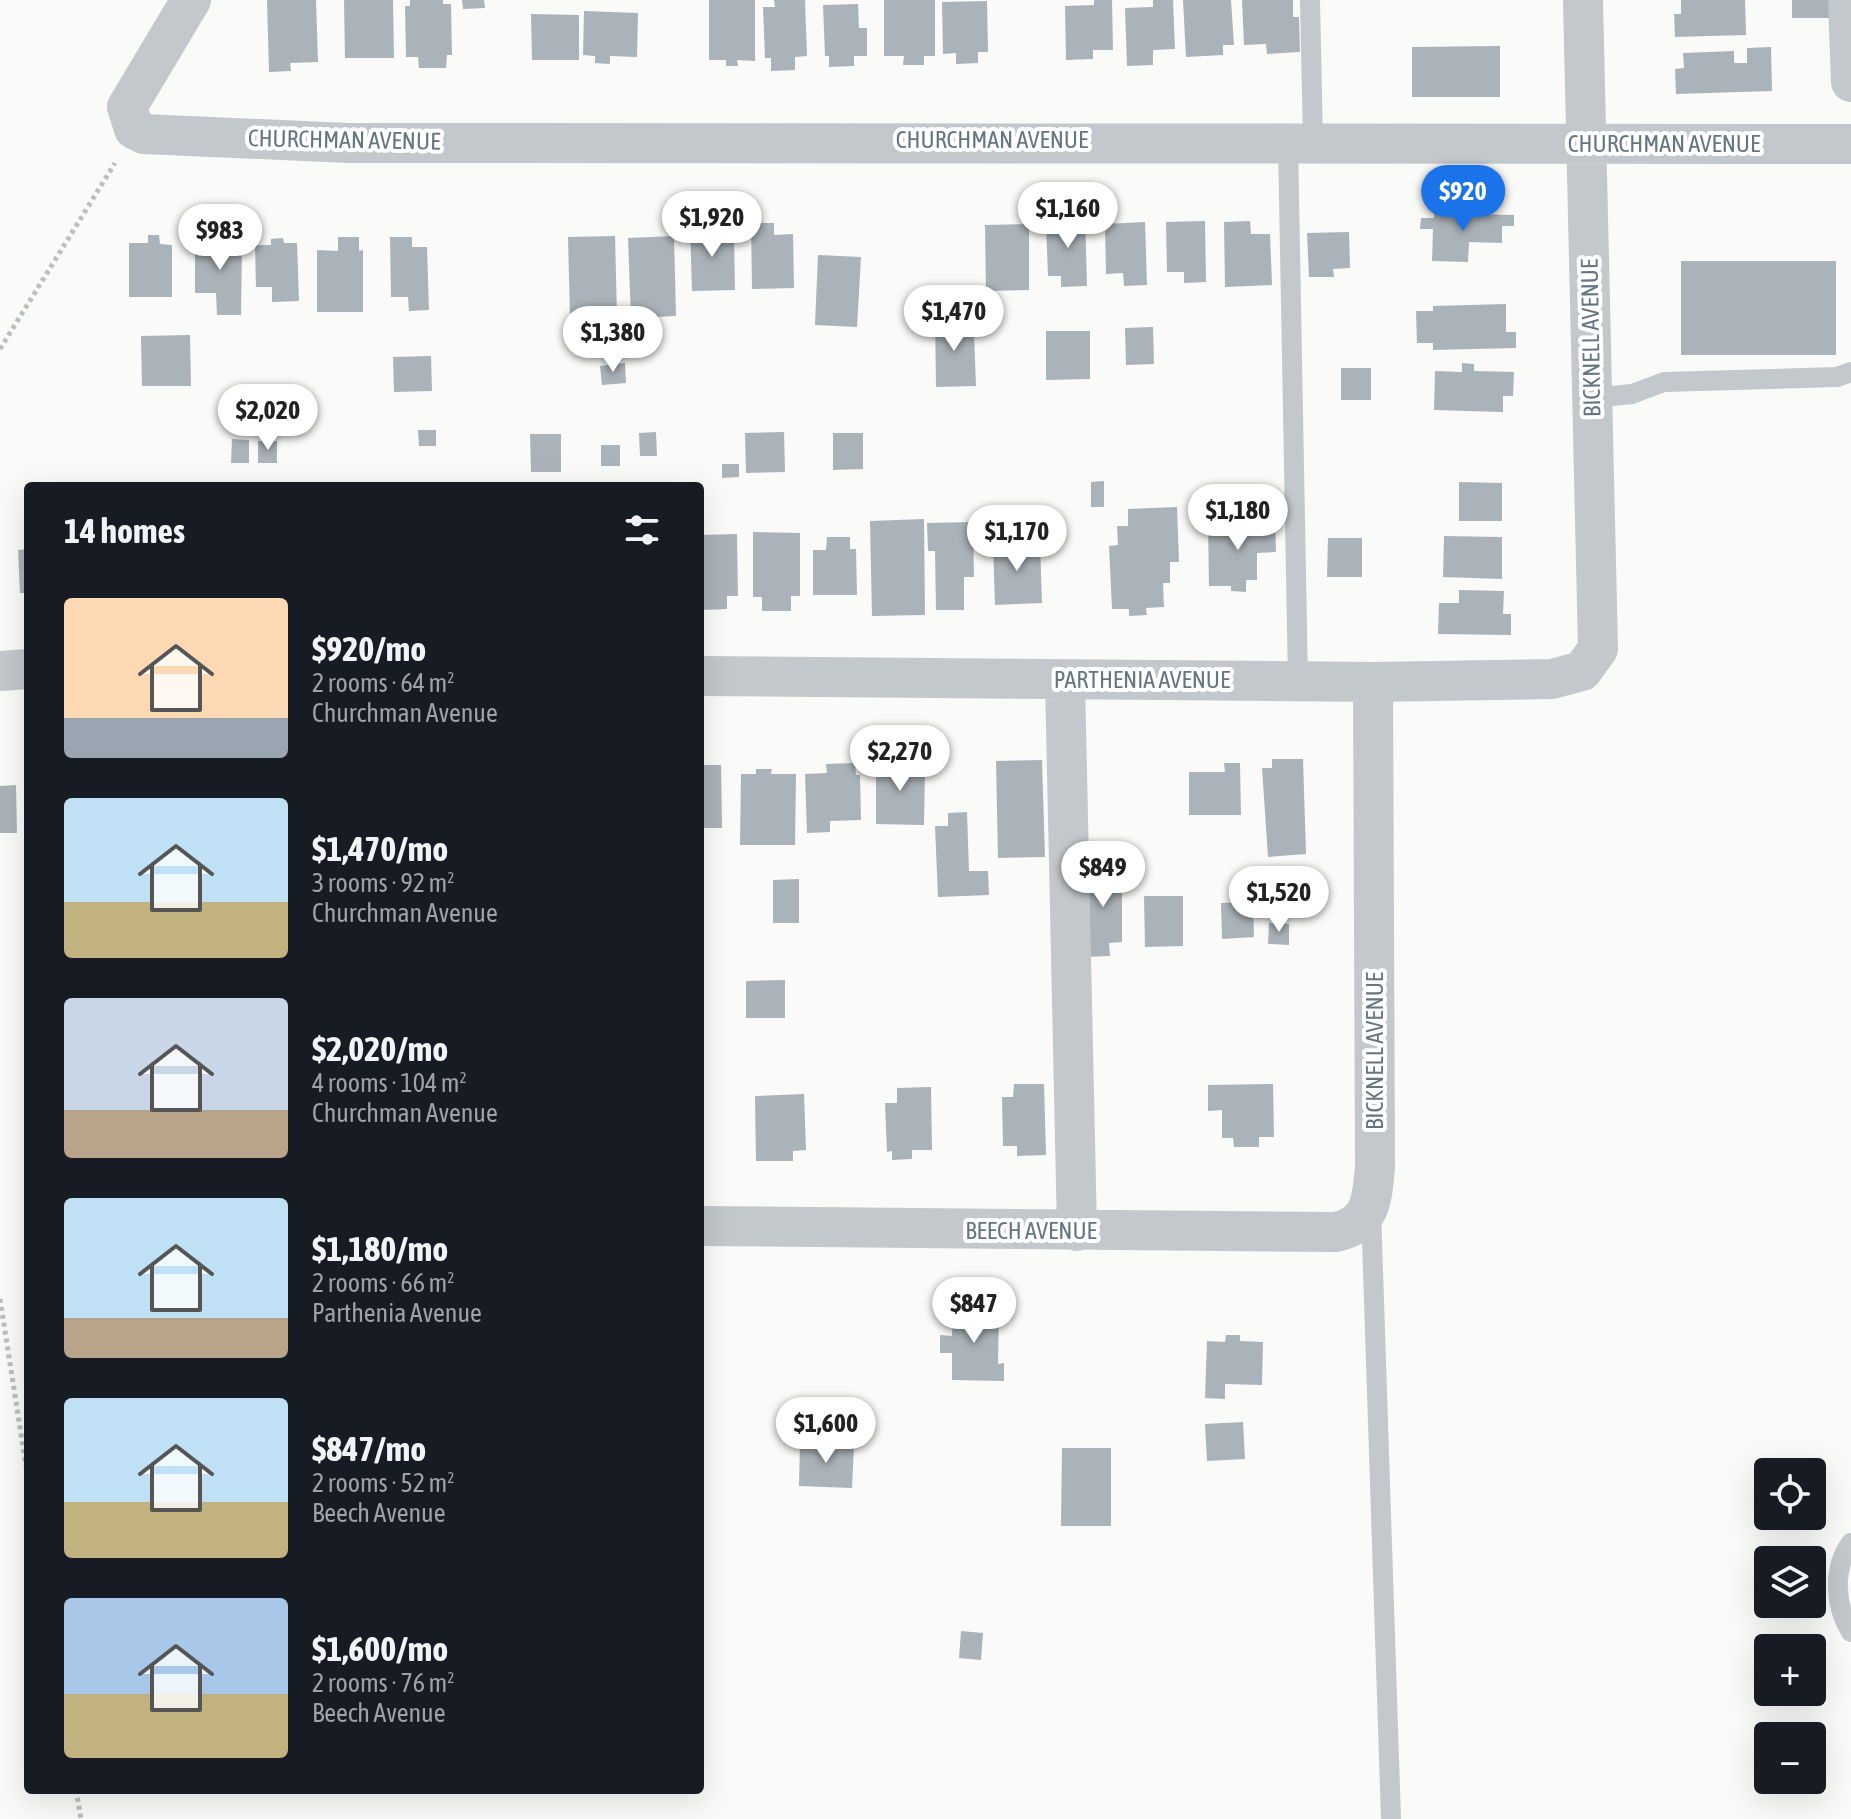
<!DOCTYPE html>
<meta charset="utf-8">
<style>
:root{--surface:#171b24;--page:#20242c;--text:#f1f3f6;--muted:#9ea1a6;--accent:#1a73e8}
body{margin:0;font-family:"Asap Condensed",sans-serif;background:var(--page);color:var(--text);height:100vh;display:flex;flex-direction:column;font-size:30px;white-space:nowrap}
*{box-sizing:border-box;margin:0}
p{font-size:26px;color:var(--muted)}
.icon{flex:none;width:44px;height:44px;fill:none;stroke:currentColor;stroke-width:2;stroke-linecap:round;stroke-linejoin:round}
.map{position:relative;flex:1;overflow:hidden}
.sheet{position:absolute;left:24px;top:482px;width:680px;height:1312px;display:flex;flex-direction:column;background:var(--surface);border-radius:8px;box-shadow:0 8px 32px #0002}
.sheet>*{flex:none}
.tools{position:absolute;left:1754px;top:1458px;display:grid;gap:16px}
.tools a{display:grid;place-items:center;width:72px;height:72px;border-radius:8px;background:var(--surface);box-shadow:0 8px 32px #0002;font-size:40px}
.price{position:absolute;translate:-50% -68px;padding:0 18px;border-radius:28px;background:#fff;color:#222;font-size:26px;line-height:52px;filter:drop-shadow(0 2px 4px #0008)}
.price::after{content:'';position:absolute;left:50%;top:48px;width:24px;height:18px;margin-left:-12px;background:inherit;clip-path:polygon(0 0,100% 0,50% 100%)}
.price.on{background:var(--accent);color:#fff}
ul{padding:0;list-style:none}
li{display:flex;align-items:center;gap:24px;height:200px;padding:0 40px}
li span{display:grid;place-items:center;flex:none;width:224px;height:160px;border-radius:8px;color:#555}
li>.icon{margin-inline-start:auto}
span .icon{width:96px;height:96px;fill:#fffc;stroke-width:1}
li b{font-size:34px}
h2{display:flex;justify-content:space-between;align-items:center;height:96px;padding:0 40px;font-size:34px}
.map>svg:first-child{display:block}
.building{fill:#aab3b9}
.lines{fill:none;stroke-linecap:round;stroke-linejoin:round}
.path{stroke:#bbbfc2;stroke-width:5;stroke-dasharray:4 4;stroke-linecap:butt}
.service{stroke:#c3c8cc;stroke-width:20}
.minor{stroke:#c3c8cc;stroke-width:40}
.labels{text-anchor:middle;stroke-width:8;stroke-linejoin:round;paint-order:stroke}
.street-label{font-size:24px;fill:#657683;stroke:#fff}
</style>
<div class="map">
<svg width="1851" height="1819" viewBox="0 0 1851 1819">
<rect width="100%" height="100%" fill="#fafaf8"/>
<path class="building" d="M267,0H316L318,62L290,63L291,71L269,72Z
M344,0H393L394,58H345Z
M410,0H443V4H451L452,55H447L446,68H419L418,57H406L405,6H410Z
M462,0H484L485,8L463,9Z
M709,0H755V61L737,60L738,66H726V60H709Z
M774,0H805L807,56L795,57V70L771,71V58H765L763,7H775Z
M884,0H935V56H924V65H903L904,56H884Z
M1094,0H1112L1113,50H1093V59L1066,60L1065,6L1094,5Z
M1153,0H1173L1175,49L1153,50V65L1127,66L1125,8L1153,7Z
M1183,0H1231L1234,45H1223V55L1186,57Z
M1242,0H1293V17H1299L1300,52L1267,54L1266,44L1244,45Z
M1681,0H1745L1746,35L1675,37L1674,14H1681Z
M1792,0H1830V18H1792Z
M987,1L988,52H978V63L956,64V53L943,54L942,2Z
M858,4L859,28H867V56H854V66L829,67V56H825L823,5Z
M584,11L638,13L637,57L610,56V64L595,63V56L583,55Z
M531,14L579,15V60H532Z
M1500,46V97H1412V47Z
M1771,47L1772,91L1676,94L1675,69L1684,68L1683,53L1734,51V63H1747V48Z
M1085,213L1087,286L1061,287V276H1048L1046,223H1064L1063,214Z
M1434,213L1514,215V226H1502V243L1469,242L1468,262L1432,261L1433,229H1420L1421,218H1434Z
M1205,221L1206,282L1184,283V272H1167L1166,222Z
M1250,221L1251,234H1270L1272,285L1225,287L1224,222Z
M1145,222L1147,285L1124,286L1123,273L1106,274L1105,224Z
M715,223V236L734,235L735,290L692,291L690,224Z
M751,223H774V235L793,234L794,288L752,289Z
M1029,224V290L986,291L985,225Z
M207,232H229V243H242L241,315H217L216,293H195V243H207Z
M1349,232L1350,268L1333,269L1334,277H1309L1307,233Z
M148,235H159L160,244L172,245V297H129V243H148Z
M615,236L617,316L570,317L568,237Z
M674,236L676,316L631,318L628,238Z
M338,237H359V251L363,250V312H317V250L338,251Z
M390,237H412V247H427L429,310L409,311L408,297H391Z
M283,238L284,243H297L299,301L272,302V287H256L255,245H271V239Z
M818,255L861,257L857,327L815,325Z
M1681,261H1836V355H1681Z
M1506,304V332H1516V348L1433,350V343H1417L1416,311H1433V306Z
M935,316H963V333H974L976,386L936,387Z
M1153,327L1154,364L1126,365L1125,328Z
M1046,331H1090V379L1046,380Z
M190,335L191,386H142L141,336Z
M431,356L432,391L394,392L393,357Z
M625,363L626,383L602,385L600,366Z
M1462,363L1474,364V371L1514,372L1513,396H1503V412L1434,410L1435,371L1462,372Z
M1341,368H1371V400H1341Z
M418,430H436V446H419Z
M656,432L657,456H640L639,433Z
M784,432L785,472L746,473L745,433Z
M833,433H863V469L833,470Z
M530,434H561V472H531Z
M232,439L249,440V463H231Z
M258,441H277V463H258Z
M601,445H620V466H601Z
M722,464H739V477L722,478Z
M1104,481V507H1091V482Z
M1459,482L1502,483V521H1459Z
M1177,507L1179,562H1170V583H1163L1164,607L1146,608L1147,615L1129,616V609H1112L1109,546L1118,545L1117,526H1128V509Z
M924,519L925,615L872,616L870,521Z
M973,522L974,577H964V610H936L935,551H928L927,523Z
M1275,522L1276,552L1257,553V580H1246V592L1231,591V586H1209L1208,523Z
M753,532L800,533V596H791V611H762V597H753Z
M737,534L738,596H727V609L703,610L700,535Z
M1444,536L1502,537V579L1443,577Z
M827,537H850V549H856L857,595H813V550H826Z
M1328,538H1362V577H1327Z
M1040,542L1042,603L995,605L993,543Z
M28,549V593H20L18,550Z
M1459,590L1504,591L1503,614H1511V635L1438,634L1439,603H1459Z
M888,757H910V768H925L924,825L876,824V768H888Z
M1272,759H1303L1306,854L1268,857L1262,768H1272Z
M1042,760L1045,857L998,858L996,761Z
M855,763L856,775H860L861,820L830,821V832L807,833L805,774L827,773L826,764Z
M1224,763H1240L1241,815H1189V772H1225Z
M700,765H721L722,828H700Z
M756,769H772L771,774H796L795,845H740L741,774H756Z
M16,785L17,833H0V786Z
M967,812L969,871H988L989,895L938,897L935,826H948V813Z
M1084,866H1122V942L1109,943L1110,956L1085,957Z
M799,879V923H773V880Z
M1144,896H1183V946L1145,947Z
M1253,902L1254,937L1222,939L1221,903Z
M1269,923L1289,924V945L1268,944Z
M785,980V1018H746V981Z
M1014,1084H1044L1046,1155L1017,1156V1146H1003L1002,1097H1013Z
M1273,1084L1274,1137H1259V1147H1234L1233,1138H1222V1110L1208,1111V1085Z
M931,1087L932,1150H912V1159L892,1160V1151L887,1152L885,1103H897V1088Z
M804,1094L806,1150L793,1151V1161H756L755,1096Z
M953,1307L999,1308L998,1364L1004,1363V1381L952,1380V1353H940V1335L952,1336Z
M1226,1335H1240V1341L1263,1342L1262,1385L1225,1384V1399L1205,1398L1207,1341L1225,1342Z
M1243,1422L1245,1459L1207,1461L1205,1424Z
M800,1442L854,1444L852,1488L799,1486Z
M1062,1448H1111V1526H1061Z
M961,1631L983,1633L981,1660L959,1658Z"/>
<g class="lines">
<path class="path" d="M0,349L115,163
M0,1299L28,1479
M76,1790L81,1819"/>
<path class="service" d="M1310,0L1313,141
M1288,141L1298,682
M1592,398L1632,394L1664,382L1837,377L1851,372
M1371,1209L1391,1819
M1851,1543C1832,1569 1835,1606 1851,1632"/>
<path class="minor" d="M191,0L127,107L134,129L144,134L348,143L1851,144
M1848,0L1851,82
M0,671L28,669
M700,676L1373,682L1552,679L1582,671L1598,649L1583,0
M1065,680L1077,1231
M700,1226L1336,1232C1372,1224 1372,1198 1375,1167L1373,682"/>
</g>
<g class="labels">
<g class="street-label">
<text transform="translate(344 140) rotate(1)" y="8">CHURCHMAN AVENUE</text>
<text x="992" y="148">CHURCHMAN AVENUE</text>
<text x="1664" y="152">CHURCHMAN AVENUE</text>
<text transform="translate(1591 338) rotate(-91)" y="8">BICKNELL AVENUE</text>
<text x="1142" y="688">PARTHENIA AVENUE</text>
<text transform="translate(1375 1051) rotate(-90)" y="8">BICKNELL AVENUE</text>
<text x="1031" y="1239">BEECH AVENUE</text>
</g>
</g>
</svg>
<div class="tools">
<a><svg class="icon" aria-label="locate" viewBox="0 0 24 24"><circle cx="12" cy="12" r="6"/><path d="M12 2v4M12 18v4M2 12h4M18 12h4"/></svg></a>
<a><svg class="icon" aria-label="layers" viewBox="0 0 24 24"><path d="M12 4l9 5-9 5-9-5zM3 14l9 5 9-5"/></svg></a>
<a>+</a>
<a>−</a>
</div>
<b class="price on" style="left:1463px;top:233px">$920</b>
<b class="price" style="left:1068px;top:250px">$1,160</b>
<b class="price" style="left:712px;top:259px">$1,920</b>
<b class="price" style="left:220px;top:272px">$983</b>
<b class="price" style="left:954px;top:353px">$1,470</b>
<b class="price" style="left:613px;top:374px">$1,380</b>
<b class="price" style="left:268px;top:452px">$2,020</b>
<b class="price" style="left:1238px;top:552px">$1,180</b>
<b class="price" style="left:1017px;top:573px">$1,170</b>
<b class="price" style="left:900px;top:793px">$2,270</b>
<b class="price" style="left:1103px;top:909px">$849</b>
<b class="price" style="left:1279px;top:934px">$1,520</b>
<b class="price" style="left:974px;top:1345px">$847</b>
<b class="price" style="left:826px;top:1465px">$1,600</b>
<section class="sheet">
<h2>14 homes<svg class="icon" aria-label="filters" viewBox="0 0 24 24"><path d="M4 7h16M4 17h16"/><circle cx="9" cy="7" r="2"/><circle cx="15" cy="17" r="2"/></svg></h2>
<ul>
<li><span style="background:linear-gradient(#ffd9b3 75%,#9aa5b1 0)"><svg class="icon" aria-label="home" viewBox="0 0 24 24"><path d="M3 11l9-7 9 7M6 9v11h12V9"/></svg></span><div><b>$920/mo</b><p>2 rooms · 64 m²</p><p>Churchman Avenue</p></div></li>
<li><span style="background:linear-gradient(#bfe0f5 65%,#c2b280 0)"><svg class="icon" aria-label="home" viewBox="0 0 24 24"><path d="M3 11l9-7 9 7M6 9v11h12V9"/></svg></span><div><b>$1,470/mo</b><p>3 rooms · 92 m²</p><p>Churchman Avenue</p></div></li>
<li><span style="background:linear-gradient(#c9d6e8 70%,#b9a48a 0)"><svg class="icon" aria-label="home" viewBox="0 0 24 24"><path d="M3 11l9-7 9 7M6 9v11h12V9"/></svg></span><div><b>$2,020/mo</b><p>4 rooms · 104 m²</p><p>Churchman Avenue</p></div></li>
<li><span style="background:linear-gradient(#bfe0f5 75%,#b9a48a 0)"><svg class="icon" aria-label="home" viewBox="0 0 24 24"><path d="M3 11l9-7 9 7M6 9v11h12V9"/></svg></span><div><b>$1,180/mo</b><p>2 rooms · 66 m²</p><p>Parthenia Avenue</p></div></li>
<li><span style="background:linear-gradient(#bfe0f5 65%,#c2b280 0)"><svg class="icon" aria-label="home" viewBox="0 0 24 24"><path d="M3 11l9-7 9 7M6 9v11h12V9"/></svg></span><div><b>$847/mo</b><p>2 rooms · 52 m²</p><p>Beech Avenue</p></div></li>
<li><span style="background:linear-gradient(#a9c7e8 60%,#c2b280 0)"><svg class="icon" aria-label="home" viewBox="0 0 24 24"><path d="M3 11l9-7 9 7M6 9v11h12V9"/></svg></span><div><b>$1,600/mo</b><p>2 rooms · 76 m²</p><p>Beech Avenue</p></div></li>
</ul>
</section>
</div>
